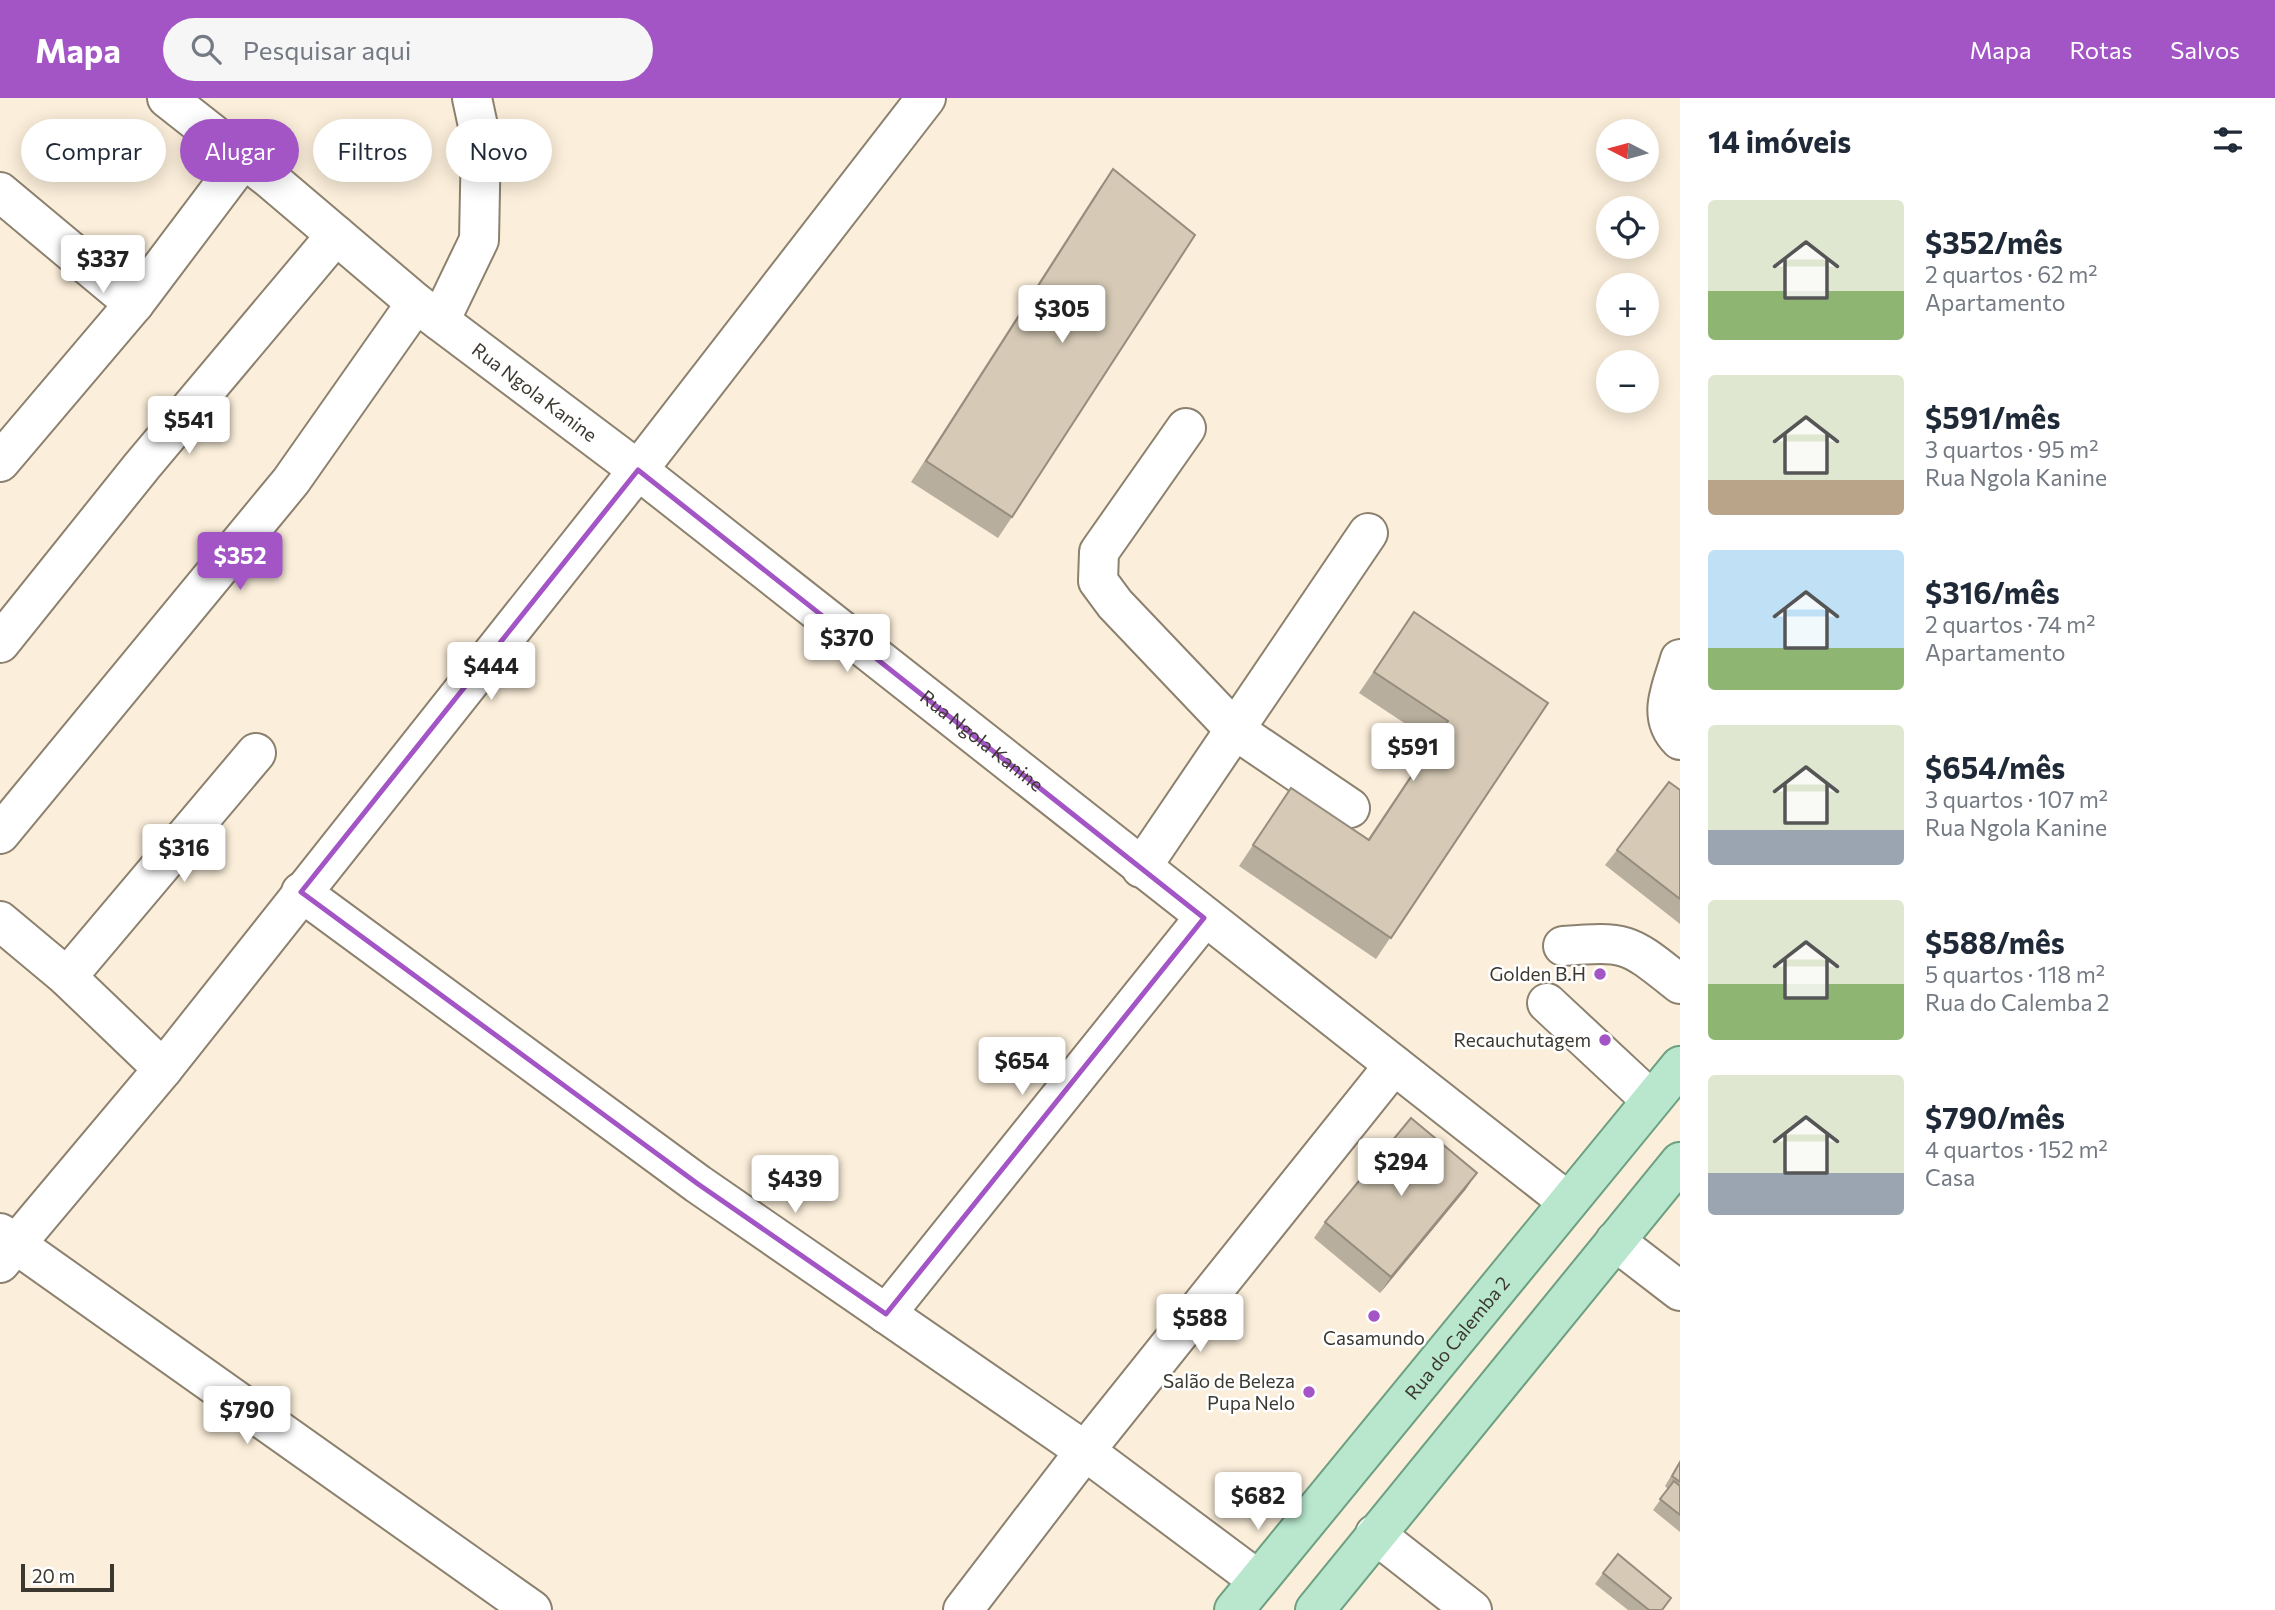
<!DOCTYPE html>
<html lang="pt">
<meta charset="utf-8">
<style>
:root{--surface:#fff;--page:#f6f6f7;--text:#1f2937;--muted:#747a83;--accent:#a355c6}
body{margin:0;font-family:Commissioner,sans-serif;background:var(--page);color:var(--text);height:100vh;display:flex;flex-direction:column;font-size:26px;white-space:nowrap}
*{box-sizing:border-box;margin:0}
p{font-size:23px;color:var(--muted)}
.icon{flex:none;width:38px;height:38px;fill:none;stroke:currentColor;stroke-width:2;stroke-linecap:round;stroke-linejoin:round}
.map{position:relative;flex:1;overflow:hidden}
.panel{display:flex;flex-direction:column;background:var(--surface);width:595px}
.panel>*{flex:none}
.banner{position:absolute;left:21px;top:21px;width:665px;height:63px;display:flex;gap:14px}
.needle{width:46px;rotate:276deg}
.fabs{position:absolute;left:1596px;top:21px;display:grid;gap:14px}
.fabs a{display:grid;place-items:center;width:63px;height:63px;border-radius:50%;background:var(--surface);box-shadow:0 4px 18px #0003;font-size:35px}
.scale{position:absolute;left:21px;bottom:18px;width:93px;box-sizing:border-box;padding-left:7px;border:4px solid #3c3830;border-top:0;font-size:19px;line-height:24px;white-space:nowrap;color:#3c3830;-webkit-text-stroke:5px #fff;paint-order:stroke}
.price{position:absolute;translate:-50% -60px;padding:0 16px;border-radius:7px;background:#fff;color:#222;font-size:23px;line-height:46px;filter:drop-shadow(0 2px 4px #0008)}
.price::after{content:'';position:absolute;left:50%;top:42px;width:21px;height:16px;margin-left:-10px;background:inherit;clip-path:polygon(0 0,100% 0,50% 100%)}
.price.on{background:var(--accent);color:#fff}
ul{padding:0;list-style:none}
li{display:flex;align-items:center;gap:21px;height:175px;padding:0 28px}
li span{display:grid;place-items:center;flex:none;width:196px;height:140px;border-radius:7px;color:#555}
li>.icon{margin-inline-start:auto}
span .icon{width:84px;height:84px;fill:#fffc;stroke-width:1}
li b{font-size:30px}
h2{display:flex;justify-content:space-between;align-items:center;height:84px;padding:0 28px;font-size:30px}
.tag{padding:0 24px;border-radius:32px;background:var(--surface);box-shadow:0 4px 18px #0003;font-size:24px;line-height:63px}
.tag.on{background:var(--accent);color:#fff}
header{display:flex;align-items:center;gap:42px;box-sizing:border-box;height:98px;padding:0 35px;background:var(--accent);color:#fff}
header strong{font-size:33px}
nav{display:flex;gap:38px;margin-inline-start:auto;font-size:24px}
.search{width:490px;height:63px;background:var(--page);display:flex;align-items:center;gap:18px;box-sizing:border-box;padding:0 24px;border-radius:38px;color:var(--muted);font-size:26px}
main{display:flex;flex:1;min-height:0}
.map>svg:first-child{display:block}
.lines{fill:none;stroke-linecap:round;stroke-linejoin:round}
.minor-casing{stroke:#8c816e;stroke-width:42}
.major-casing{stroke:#6d9f81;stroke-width:42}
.minor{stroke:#fff;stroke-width:38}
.major{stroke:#b8e7cd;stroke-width:38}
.wall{fill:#b8ae9d}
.shaded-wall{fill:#968d7f}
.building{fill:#d6cab6;stroke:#968d7f;stroke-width:2}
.marked{fill:none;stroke:#a355c6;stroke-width:5;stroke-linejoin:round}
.poi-dot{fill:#a355c6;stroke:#fff;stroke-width:2.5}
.labels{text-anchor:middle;stroke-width:5;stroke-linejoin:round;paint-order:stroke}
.street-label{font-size:19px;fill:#3c3830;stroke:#fff}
.poi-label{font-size:19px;fill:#3c3830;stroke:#fff;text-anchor:end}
</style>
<header>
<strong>Mapa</strong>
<div class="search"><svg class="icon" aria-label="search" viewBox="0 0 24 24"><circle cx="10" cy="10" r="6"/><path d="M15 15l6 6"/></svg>Pesquisar aqui</div>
<nav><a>Mapa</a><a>Rotas</a><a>Salvos</a></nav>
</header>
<main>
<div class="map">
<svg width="1680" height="1512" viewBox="0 0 1680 1512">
<rect width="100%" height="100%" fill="#fbeeda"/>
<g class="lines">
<defs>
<g id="minor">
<path id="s1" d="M167,0L270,81L416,205L638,372L1567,1103"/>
<path d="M0,94L134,206"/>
<path d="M440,223L479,142L481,42L472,0"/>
<path d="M1186,330L1099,454L1098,483L1115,506L1235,632L1350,710"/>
<path d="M0,364L134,206L244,60"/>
<path d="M0,545L142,368L336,137"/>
<path d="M1680,561C1672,590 1656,618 1680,642"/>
<path d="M0,736L291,383L416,205"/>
<path d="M1141,770L1368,435"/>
<path d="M301,794L698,1086L1085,1353L1258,1482"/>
<path d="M0,823L67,879L163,971"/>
<path d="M1563,848C1629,843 1628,845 1680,886"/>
<path d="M67,879L256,655"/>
<path d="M1547,905L1651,1002"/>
<path d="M0,1135L532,1512"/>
<path d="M1615,1143L1680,1193"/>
<path d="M0,1165L163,971L638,372L926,0"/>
<path d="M886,1216L1204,820"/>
<path d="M1375,1436L1472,1512"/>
<path d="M963,1512L1085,1353L1394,967"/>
</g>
<g id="major">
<path id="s2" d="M1234,1512L1680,968"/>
<path d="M1315,1512L1680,1064"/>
</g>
</defs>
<use href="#minor" class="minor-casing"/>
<use href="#major" class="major-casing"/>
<use href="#minor" class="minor"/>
<use href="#major" class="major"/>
</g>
<path class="wall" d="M1113,71L1012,419L998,440L911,384L1098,92Z
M1414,514L1548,605L1376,861L1239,768L1291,690L1368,741L1433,644L1359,595Z
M1680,692V826L1605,767L1617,752Z
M1466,1091L1380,1195L1314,1140L1325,1124Z
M1680,1363V1434L1653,1412L1668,1391L1665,1388Z
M1603,1475L1663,1512H1628L1595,1486Z"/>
<path class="shaded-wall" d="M1477,1075L1466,1091L1380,1195L1391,1179Z"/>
<path class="building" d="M1113,71L1195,137L1012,419L926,363Z
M1414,514L1548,605L1391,840L1253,747L1291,690L1369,742L1448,623L1374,574Z
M1669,684L1680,692V801L1617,752Z
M1411,1020L1477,1075L1391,1179L1325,1124Z
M1680,1364V1384L1672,1378Z
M1674,1383L1680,1388V1417L1660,1401Z
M1618,1456L1671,1500L1662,1512H1649L1603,1475Z"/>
<path class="marked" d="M638,372L1204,820L886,1216L698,1086L301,794Z"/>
<g class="poi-dot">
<circle cx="1600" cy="876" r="7"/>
<circle cx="1605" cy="942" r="7"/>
<circle cx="1374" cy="1218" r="7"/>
<circle cx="1309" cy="1294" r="7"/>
</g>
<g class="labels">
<g class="street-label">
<text dy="7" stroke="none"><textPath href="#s1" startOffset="471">Rua Ngola Kanine</textPath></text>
<text dy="7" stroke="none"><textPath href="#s1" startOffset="1038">Rua Ngola Kanine</textPath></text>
<text dy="7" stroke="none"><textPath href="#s2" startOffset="352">Rua do Calemba 2</textPath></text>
</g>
<g class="poi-label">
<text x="1586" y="883">Golden B.H</text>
<text x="1591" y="949">Recauchutagem</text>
<text x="1374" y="1247" text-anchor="middle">Casamundo</text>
<text x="1295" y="1290">Salão de Beleza<tspan x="1295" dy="22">Pupa Nelo</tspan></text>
</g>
</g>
</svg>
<div class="fabs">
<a><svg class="needle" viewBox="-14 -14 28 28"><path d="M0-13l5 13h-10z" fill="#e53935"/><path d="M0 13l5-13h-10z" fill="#747a83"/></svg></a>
<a><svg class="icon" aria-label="locate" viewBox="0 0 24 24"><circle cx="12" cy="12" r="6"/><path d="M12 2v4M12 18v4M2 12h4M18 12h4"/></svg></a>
<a>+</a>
<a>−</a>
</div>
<div class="scale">20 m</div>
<b class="price" style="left:103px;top:197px">$337</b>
<b class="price" style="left:1062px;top:247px">$305</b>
<b class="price" style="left:189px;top:358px">$541</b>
<b class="price on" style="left:240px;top:494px">$352</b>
<b class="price" style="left:847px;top:576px">$370</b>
<b class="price" style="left:491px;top:604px">$444</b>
<b class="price" style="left:1413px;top:685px">$591</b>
<b class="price" style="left:184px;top:786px">$316</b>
<b class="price" style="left:1022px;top:999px">$654</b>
<b class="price" style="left:1401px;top:1100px">$294</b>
<b class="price" style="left:795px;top:1117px">$439</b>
<b class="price" style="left:1200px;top:1256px">$588</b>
<b class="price" style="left:247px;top:1348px">$790</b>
<b class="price" style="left:1258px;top:1434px">$682</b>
<div class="banner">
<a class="tag">Comprar</a>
<a class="tag on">Alugar</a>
<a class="tag">Filtros</a>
<a class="tag">Novo</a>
</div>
</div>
<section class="panel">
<h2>14 imóveis<svg class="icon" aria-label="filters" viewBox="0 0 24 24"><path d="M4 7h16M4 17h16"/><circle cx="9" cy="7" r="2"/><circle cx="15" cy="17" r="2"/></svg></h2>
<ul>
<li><span style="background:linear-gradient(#dfe7d0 65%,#8fb573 0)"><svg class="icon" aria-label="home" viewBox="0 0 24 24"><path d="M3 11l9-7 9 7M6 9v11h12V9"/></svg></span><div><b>$352/mês</b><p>2 quartos · 62 m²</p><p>Apartamento</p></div></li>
<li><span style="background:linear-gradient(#dfe7d0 75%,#b9a48a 0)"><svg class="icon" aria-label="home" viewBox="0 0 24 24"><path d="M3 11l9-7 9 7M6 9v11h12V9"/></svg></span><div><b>$591/mês</b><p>3 quartos · 95 m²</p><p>Rua Ngola Kanine</p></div></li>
<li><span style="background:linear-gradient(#bfe0f5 70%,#8fb573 0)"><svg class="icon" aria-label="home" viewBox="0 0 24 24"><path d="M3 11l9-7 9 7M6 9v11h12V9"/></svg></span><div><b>$316/mês</b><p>2 quartos · 74 m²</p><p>Apartamento</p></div></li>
<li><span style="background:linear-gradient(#dfe7d0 75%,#9aa5b1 0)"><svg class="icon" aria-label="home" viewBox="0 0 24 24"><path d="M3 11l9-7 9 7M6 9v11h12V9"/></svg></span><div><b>$654/mês</b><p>3 quartos · 107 m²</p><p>Rua Ngola Kanine</p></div></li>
<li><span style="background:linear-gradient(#dfe7d0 60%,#8fb573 0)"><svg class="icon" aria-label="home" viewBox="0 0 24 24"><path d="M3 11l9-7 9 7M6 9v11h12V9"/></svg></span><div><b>$588/mês</b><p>5 quartos · 118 m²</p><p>Rua do Calemba 2</p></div></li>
<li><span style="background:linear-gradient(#dfe7d0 70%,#9aa5b1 0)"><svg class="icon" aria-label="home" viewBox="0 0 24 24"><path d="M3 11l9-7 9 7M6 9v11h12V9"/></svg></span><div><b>$790/mês</b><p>4 quartos · 152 m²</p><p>Casa</p></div></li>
</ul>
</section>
</main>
